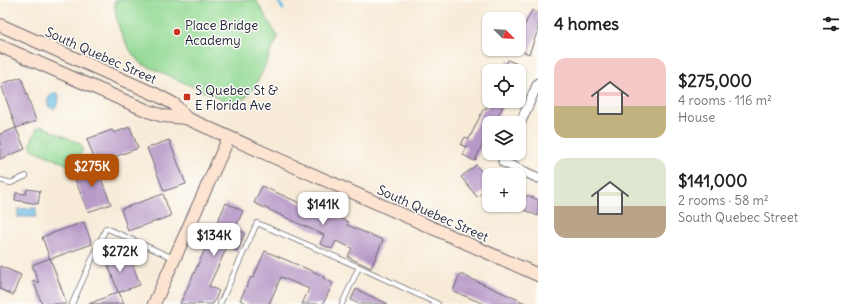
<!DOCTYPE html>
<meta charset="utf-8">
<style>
:root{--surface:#fff;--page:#f6f6f6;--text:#202124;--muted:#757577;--accent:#b45309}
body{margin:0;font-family:Delius,sans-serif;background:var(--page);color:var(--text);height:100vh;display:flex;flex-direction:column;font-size:15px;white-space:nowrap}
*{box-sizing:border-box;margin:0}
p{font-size:13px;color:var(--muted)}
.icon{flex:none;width:22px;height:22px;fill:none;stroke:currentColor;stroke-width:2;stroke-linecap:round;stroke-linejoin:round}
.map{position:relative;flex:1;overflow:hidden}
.drawer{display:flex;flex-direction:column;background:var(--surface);width:320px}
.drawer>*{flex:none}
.needle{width:26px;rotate:114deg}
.buttons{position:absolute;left:482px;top:12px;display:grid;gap:8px}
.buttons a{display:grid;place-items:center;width:44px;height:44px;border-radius:8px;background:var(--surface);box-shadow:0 1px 3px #0004;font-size:20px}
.price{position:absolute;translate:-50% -34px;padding:0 9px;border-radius:8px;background:#fff;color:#222;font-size:13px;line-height:26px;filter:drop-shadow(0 1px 2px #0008)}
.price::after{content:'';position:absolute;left:50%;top:24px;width:12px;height:9px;margin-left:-6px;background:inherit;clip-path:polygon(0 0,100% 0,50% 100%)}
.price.on{background:var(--accent);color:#fff}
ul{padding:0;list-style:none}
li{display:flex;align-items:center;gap:12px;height:100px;padding:0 16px}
li span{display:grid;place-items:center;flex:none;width:112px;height:80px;border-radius:12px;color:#555}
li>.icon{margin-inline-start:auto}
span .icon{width:48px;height:48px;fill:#fffc;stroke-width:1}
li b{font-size:17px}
h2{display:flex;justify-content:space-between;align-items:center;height:48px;padding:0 16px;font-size:17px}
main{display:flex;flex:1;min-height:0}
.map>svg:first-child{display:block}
.green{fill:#91d993;stroke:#5a7e67}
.water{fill:#66bce3;stroke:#446f8f}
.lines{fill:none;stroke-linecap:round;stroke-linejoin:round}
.stream{stroke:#66bce3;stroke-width:3}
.building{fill:#b799c7}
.lane-casing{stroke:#6d6872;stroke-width:6}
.street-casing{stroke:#6d6872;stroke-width:11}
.secondary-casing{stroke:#6d6872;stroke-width:14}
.lane{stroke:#fff;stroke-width:4.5}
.street{stroke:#fff;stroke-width:9}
.secondary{stroke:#fde4d1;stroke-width:12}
.poi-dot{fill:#c8321e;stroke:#fdfcf7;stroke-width:1.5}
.labels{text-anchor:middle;stroke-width:3;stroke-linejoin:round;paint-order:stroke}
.poi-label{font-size:13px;fill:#22223b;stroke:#fdfcf7;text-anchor:start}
.street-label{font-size:13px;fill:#22223b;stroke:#fdfcf7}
</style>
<main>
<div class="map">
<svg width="538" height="304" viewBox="0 0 538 304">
<rect width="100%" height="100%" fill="#fdfcf7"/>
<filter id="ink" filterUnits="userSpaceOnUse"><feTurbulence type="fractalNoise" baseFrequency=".025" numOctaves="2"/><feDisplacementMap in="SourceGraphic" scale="8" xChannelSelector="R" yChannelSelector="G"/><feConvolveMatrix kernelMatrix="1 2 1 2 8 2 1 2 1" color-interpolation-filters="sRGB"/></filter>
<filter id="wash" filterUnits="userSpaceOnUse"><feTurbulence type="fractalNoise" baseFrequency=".012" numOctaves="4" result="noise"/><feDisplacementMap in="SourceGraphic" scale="16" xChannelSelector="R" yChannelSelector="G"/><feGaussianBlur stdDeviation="0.9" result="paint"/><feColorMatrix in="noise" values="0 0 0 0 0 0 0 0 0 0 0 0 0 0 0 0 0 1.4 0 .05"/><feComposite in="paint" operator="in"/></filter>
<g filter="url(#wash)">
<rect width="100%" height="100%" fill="#f7ebd8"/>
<path class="green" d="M115,0H256L278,37C273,47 269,57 265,66C257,82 249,106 227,102L140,63C125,46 114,24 115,0Z
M42,126L81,144L83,149L76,164L70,166L32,149L30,144L37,128Z"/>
<path class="water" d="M54,93H58C60,97 58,107 54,109L49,107C45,101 49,96 54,93Z
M36,208V217H18V209Z"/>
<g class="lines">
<path class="stream" d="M278,0L283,9"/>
</g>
<g id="blocks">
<path class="building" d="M532,10L538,13V30L529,54L519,50V36Z
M508,60L520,65L517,71H503Z
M21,77L36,121L16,128L1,84Z
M490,101H505L495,123H489V135L487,134L475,161L463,155L467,147L461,145L465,137L469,139L484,108L486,109Z
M130,127L138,148L96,164L87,139L112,130L114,133Z
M16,128L25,149L0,159V134Z
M169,140L186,184L164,191L147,148Z
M95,163L111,204L88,212L72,172Z
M476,165L489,181V187L477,197L461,177Z
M262,186L331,217L332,215L348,222L347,225L383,240L371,268L348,257L352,248L336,241L332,249L320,244L324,235L254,203Z
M27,189L40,191L38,204L15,200L16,193L26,194Z
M163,194L171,216L128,231L121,209Z
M519,195L526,198L527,195L538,200V216L519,208Z
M226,203L243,211L235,228L245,233L237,251L227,247L209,286L219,291L213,304H180Z
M84,222L92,244L50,259L42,237Z
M125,242L140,285L119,292L124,304H89L118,292L103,250Z
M265,251L317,273L324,277L323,278L333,283L323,304H302L309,289L281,277L269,304H248L240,300L251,277L253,278Z
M50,258L67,304H42L33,280L39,283L32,265Z
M0,266L21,275L13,295L0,289Z
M460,274L528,304H484L453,291Z
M356,289L388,304H359L351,300Z"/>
</g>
</g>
<g filter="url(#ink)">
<use href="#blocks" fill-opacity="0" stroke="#6d6872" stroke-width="1"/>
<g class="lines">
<defs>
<path id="lane" d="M0,180L11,183L26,176
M72,304L106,228L173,258
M220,304L257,223L359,267L438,304
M342,304L359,267"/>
<path id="street" d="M519,126L538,83
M507,153L503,162L538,178"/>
<path id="secondary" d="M0,25L157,95L174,104L186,118
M0,46L148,111L163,116L186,118L538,275
M154,304L229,137"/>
</defs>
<use href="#lane" class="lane-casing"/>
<use href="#street" class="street-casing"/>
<use href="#secondary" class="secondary-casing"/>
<use href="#lane" class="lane"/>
<use href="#street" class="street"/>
<use href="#secondary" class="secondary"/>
</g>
</g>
<g class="poi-dot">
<circle cx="177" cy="32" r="4"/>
<rect x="183" y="93" width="8" height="8" rx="2"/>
</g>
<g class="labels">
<g class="poi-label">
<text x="185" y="30">Place Bridge<tspan x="185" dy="15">Academy</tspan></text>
<text x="195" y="95">S Quebec St &amp;<tspan x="195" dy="15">E Florida Ave</tspan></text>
</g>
<g class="street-label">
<text transform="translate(101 55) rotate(24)" y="5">South Quebec Street</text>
<text transform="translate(433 213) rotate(24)" y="5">South Quebec Street</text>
</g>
</g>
</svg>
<div class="buttons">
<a><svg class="needle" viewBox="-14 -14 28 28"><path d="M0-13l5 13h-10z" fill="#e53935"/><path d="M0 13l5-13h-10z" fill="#757577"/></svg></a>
<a><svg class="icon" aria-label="locate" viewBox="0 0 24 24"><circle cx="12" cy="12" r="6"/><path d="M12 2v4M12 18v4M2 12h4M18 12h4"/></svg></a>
<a><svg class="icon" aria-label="layers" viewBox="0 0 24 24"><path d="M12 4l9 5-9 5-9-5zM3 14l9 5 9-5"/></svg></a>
<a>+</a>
</div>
<b class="price on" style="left:92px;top:188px">$275K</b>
<b class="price" style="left:323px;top:226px">$141K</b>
<b class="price" style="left:214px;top:257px">$134K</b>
<b class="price" style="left:120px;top:273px">$272K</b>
</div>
<section class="drawer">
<h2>4 homes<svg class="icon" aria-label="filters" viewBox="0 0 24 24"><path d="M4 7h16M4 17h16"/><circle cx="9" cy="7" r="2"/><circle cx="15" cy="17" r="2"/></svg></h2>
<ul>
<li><span style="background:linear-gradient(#f6c9c9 60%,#c2b280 0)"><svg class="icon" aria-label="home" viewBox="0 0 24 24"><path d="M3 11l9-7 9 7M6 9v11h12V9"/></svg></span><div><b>$275,000</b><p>4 rooms · 116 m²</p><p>House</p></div></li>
<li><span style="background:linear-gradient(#dfe7d0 60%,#b9a48a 0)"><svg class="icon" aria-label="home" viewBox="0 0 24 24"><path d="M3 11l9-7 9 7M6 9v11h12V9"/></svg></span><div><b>$141,000</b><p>2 rooms · 58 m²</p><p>South Quebec Street</p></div></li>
</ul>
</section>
</main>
